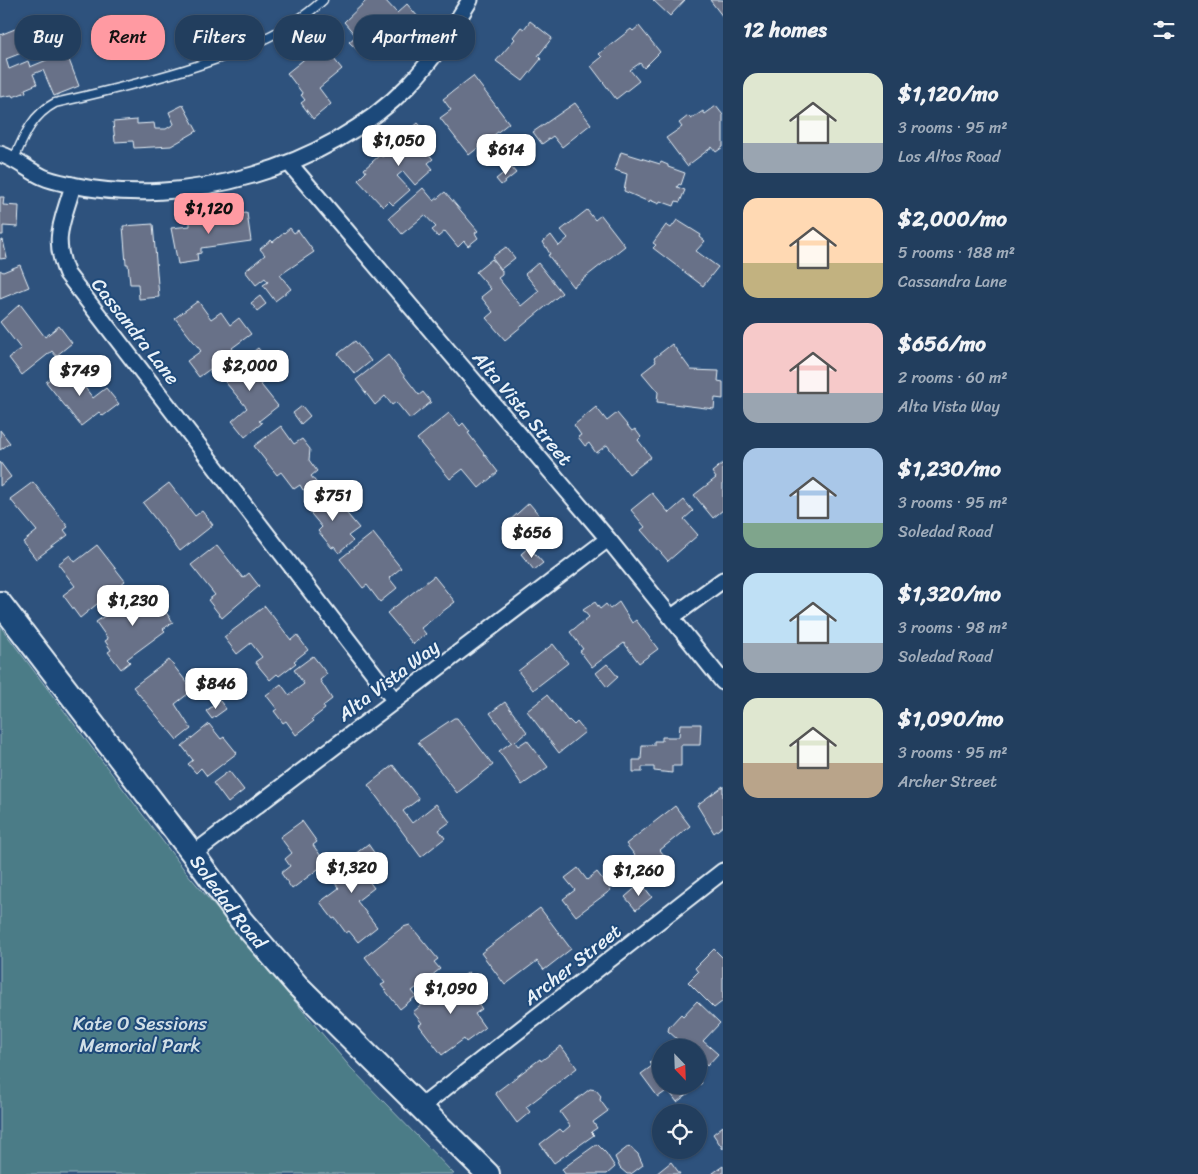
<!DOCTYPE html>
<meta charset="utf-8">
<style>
:root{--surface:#223e5e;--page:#2a4564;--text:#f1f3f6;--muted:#a2aebc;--line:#3f5773;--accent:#ff9aa2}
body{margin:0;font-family:Sriracha,sans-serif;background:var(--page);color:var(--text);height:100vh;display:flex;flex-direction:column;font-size:19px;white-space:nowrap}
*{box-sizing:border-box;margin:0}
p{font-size:16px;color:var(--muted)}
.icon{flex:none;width:28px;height:28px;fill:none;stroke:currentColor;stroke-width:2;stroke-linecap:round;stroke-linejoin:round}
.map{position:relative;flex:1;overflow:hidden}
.panel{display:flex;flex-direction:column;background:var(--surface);width:475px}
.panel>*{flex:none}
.top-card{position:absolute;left:15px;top:15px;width:475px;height:45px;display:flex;gap:10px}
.needle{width:32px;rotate:157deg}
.tools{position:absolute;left:652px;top:1039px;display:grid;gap:10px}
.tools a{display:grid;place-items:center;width:55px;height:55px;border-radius:50%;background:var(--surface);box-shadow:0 1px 4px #0004,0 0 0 1px var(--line);font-size:25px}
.price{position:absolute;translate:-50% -42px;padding:0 11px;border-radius:10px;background:#fff;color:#222;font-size:16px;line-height:32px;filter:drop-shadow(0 1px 2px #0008)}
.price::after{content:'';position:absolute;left:50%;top:30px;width:15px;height:11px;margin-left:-8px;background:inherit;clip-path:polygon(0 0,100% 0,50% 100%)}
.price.on{background:var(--accent);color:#111}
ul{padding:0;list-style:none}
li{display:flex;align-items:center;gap:15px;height:125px;padding:0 20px}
li span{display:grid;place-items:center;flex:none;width:140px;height:100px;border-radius:15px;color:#555}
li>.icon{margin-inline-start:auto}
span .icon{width:60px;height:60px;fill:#fffc;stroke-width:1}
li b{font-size:21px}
h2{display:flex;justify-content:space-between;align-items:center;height:60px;padding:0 20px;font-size:21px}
.pill{padding:0 18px;border-radius:20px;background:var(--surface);box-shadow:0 1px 4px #0004,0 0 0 1px var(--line);font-size:18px;line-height:45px}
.pill.on{background:var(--accent);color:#111}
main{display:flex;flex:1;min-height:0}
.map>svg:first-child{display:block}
.green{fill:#4c7c87;stroke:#9ab6c0}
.building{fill:#687188;stroke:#e8f1f8}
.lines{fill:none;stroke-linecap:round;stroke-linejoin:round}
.lane-casing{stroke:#e8f1f8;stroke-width:11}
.street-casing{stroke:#e8f1f8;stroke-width:19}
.secondary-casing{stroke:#e8f1f8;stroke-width:26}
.lane{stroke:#1f4a7a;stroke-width:8}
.street{stroke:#1f4a7a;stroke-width:15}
.secondary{stroke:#1f4a7a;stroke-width:22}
.labels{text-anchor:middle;stroke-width:4;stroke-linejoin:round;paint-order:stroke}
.street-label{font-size:19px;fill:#e8f1f8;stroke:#1f4a7a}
.park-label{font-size:19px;fill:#d1dfe7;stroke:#1f4a7a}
</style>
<main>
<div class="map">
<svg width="723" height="1174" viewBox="0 0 723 1174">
<rect width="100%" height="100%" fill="#2e527d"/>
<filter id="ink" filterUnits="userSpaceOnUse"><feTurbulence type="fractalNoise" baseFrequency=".02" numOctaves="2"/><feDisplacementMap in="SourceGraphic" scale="10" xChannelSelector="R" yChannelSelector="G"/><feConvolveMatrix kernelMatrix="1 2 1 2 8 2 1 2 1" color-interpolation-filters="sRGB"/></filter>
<g filter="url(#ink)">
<path class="green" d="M0,626L186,872L351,1068L454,1174H0Z"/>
<path class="building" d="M367,0H385L397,13L407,4L419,18L403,32L392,19L374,35L382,45L366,58L349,42L356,36L344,22Z
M653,0H685L670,16Z
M710,0H723V17Z
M530,21L552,38L538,56L541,59L523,81L496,61L515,39L513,37L521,27L524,29Z
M639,26L660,52L644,68L640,63L630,70L639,81L616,99L591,66L602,57L599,54L631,29L633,31Z
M15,29L24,52L6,59L9,69L28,61L30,67L66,52L79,86L54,96L43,70L33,74L37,84L25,89L26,92L13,97L12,95L0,97V35Z
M317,38L342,69L319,88L331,104L313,119L301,103L305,100L301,95L303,94L287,73L313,52L307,45Z
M473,76L509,123L469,155L440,118L451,110L443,99Z
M575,103L591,124L562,147L553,136L542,144L533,132Z
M183,105L197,131L171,146L134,148L133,141L115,142L113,122L137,120V124L154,123L155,129H166L174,124L169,112Z
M716,106L723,115V147L716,152L712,147L687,166L666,138L682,127L679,123L688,116L691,119L703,111L705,114Z
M418,123L434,140L424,149L433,159L428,163L433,169L415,185L403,171L397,176L410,190L393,205L389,201L383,207L358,180L366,172L364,169L380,155L382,157L385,155L383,152Z
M621,152L660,164L661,162L668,165V167L685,173L681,185L679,184L677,187L685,190L680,202L676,201L674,206L660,201L659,204L650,200L649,202L624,191L627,174L615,170Z
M511,167L516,173L501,185L496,179Z
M423,188L434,201L445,192L478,231L475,233L478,238L468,246L464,241L458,247L445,231L438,237L432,230L436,227L425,215L402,234L389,218Z
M0,197H4L3,205L19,206L18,227L3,226V235H0Z
M587,210L595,220L601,215L625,246L573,287L548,255L550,254L543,242L551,235L559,246L568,238L561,230Z
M247,213L251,241L201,248V253L197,254L198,261L178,264L171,228L190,226V220Z
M677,220L701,235L700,237L705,241L696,251L718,267L703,286L653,248L656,245L653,243L666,225L671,228Z
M153,224L159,297L139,299L138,284H130L128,264H126L123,226Z
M290,228L294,233L298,230L314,252L280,275L291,289L275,301L263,285L268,282L265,278L256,285L245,271L265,255L260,249L271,240L273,242Z
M3,240L7,258L0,259V241Z
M506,247L515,258L501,269L492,257Z
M492,259L502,271V275L498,278L521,306L539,291L525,274L538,263L562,293L505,340L486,318L493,312L481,297L491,289L476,272Z
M20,265L29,287L0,299V270L3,272Z
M260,296L266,304L257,311L251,303Z
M198,301L211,319L221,312L230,325L239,318L251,334L232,348L235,352L229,355L227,352L218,359L220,362L199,377L187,361L201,351L175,318Z
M20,304L45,337L59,326L72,343L56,356L52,351L22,375L9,358L21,349L0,322Z
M355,341L371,361L355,374L338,354Z
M672,344L691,370L719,371L718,381L723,382V399L715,398L714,409L657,402L658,392L642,373L656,362L654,358Z
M258,348L270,363L254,376L278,406L259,421L262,423L245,437L232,421L247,408L221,377Z
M388,355L419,395L423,392L431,402L410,419L396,402L392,405L385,396L375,405L356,380Z
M68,366L93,398L106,388L119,404L103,416L99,412L81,426L46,382Z
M302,406L310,416L301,424L293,413Z
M596,407L607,421L617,413L632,431L635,429L641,437L638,440L651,457L629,474L607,445L596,453L589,443L585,446L578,437L581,435L574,425Z
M449,413L460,426L463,423L470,432L468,433L498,472L479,488L463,469L450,479L417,439Z
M281,426L294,444L302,439L310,449L309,460L317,471L311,476L319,486L311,492L307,487L303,490L300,485L294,489L281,472L277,475L254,446Z
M0,430L10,443L0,450Z
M0,462L11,477L0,486Z
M723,463V510L713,518L694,495L716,478L712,472Z
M33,482L68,527L64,530L68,535L36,559L23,542L37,531L10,499Z
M169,483L195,516L202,511L213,525L180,551L143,503Z
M329,492L359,528L348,536L353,541L339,553L334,547L332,548L318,531L322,527L307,509Z
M652,493L669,513L684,500L693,511L684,519L698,535L668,561L641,530L645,527L631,510Z
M529,503L545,522L541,526L547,533L535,543L529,536L522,538L508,522Z
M373,533L401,568L389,578L397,588L380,602L367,585L363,588L340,559Z
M97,545L125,581L80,618L63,595L75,586L58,564L70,555L75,562Z
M217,545L243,578L249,573L259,586L222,618L208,600L215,595L191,565Z
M529,547L543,563L534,570L521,554Z
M434,576L455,602L421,628L426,634L413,644L387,613Z
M141,590L150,602L145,605L148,610L159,603L173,622L163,629L165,631L127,659L130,662L121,669L108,652L111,650L105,641L108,639L96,622Z
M595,602L600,609L606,604L610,609L619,602L632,623L636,620L658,649L639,663L624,643L592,667L580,651L583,649L570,632L589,617L583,610Z
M265,606L291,640L297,635L308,650L294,661L296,663L279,676L277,674L270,680L255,662L262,657L251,643L237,654L224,637Z
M553,644L568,663L533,690L518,671Z
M313,656L327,674L320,680L332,699L323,706L325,709L312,719L314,721L296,735L286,721L283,723L274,711L277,709L266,695L281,684L289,695L304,684L294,670Z
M169,660L193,690L175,704L191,729L177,740L133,687Z
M607,664L618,677L607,687L596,673Z
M547,695L568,721L569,720L574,725L577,722L585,732L559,753L527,711Z
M220,701L226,709L212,719L206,711Z
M505,702L527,732L515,742L518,746L527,740L548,767L522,785L499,751L512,742L490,713Z
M454,718H457L493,765L457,793L418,742Z
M209,724L221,739L224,737L237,753L207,776L201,768L196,773L188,764L193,760L182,746Z
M680,724H701L700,745H681V766H672V773L654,771V767H642V772H633V760H641L642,745H654V741H662V737H679Z
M393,765L419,799L403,811L412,823L436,804L450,822L439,830L445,838L421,857L368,785Z
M229,771L244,790L228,803L213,783Z
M723,786V826L714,833L697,805Z
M675,806L690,826L660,850L671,864L653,878L626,844Z
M302,821L317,842L313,845L326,863L292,889L281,873L290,866L285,859L292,853L280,837Z
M368,844L380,861L363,873L374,888L357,901L377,927L358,942L349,931L346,933L335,918L333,919L320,902L339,888L328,875Z
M578,868L587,880L597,872L611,890L576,916L563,899L575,890L565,878Z
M641,883L652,897L636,910L625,897Z
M540,908L571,949L544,970L537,961L505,985L481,953Z
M410,925L438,959L434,962L440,969L412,991L416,996L400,1009L381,985L385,983L365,957L403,927Z
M714,949L723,958V1001L714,1008L688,982L698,972L695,968Z
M469,972L479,986L470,994L482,1009L475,1014L485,1028L466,1042L464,1039L442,1055L419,1025L422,1023L413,1012L454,979L456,981Z
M697,1001L720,1023L703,1041L718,1054L707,1066L699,1058V1048H687L668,1031L669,1027L681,1014L683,1016Z
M561,1046L577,1068L526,1107L530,1112L517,1123L495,1093L540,1059L541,1061Z
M661,1052V1085H699V1078L702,1083L677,1102L668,1090L658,1097L641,1074L652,1066L650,1062Z
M590,1089L596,1090L601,1096L600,1100L608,1111L593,1122L597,1128L591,1132L594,1135L554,1163L540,1144L560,1129L563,1132L570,1126L560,1112Z
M723,1126V1149L713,1134Z
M597,1144L606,1153L615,1167L607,1174H565L562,1169Z
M629,1146L638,1154L643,1165L631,1174H627L620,1168L615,1157Z
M671,1162L680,1174H656Z
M723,1166V1174H713V1173Z"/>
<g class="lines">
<defs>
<path id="lane" d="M14,159C24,136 32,115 55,103C135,85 265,56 323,0"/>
<path id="street" d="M0,154C16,159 28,170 43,177C52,181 63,183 72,185C184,209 328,168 408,86C433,60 451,31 470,0
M289,163L608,539L723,682
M73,185C63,222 51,237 67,274L395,701
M672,617L723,580
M193,854L608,539
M421,1107L723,871"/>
<g id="secondary">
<path id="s1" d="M0,603L193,854L241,920L297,985L488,1174"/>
</g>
</defs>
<use href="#lane" class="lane-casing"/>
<use href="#street" class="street-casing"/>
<use href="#secondary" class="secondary-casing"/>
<use href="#lane" class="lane"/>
<use href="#street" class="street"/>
<use href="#secondary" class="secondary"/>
</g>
</g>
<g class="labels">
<g class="street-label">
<text transform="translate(136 331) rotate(52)" y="7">Cassandra Lane</text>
<text transform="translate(523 408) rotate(50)" y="7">Alta Vista Street</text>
<text transform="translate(388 680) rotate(-37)" y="7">Alta Vista Way</text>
<text dy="7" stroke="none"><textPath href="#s1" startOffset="376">Soledad Road</textPath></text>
<text transform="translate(572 964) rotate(-38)" y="7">Archer Street</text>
</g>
<g class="park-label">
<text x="140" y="1030">Kate O Sessions<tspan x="140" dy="22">Memorial Park</tspan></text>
</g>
</g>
</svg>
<div class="tools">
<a><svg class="needle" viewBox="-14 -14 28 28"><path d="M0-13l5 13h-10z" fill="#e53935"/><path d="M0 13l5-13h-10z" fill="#a2aebc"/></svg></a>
<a><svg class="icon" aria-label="locate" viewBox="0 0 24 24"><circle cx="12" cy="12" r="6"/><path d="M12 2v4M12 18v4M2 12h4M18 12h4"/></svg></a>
</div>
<b class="price" style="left:399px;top:167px">$1,050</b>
<b class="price" style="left:506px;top:176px">$614</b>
<b class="price on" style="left:209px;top:235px">$1,120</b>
<b class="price" style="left:250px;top:392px">$2,000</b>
<b class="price" style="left:80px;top:397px">$749</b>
<b class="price" style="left:333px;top:522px">$751</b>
<b class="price" style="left:532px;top:559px">$656</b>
<b class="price" style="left:133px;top:627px">$1,230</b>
<b class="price" style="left:216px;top:710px">$846</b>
<b class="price" style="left:352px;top:894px">$1,320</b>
<b class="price" style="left:639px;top:897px">$1,260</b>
<b class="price" style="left:451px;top:1015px">$1,090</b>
<div class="top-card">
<a class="pill">Buy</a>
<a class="pill on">Rent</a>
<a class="pill">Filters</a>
<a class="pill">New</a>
<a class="pill">Apartment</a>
</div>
</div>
<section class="panel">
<h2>12 homes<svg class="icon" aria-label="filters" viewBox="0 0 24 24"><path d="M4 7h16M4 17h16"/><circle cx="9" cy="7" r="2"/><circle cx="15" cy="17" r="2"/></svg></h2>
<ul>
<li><span style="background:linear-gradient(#dfe7d0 70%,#9aa5b1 0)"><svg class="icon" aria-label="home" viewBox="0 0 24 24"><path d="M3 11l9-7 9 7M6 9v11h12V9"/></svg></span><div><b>$1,120/mo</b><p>3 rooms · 95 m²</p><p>Los Altos Road</p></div></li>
<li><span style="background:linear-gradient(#ffd9b3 65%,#c2b280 0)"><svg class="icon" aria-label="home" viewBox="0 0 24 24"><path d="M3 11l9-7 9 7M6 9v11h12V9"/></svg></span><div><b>$2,000/mo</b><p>5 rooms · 188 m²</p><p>Cassandra Lane</p></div></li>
<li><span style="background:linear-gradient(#f6c9c9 70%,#9aa5b1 0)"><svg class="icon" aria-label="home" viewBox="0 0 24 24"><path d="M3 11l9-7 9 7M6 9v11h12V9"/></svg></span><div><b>$656/mo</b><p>2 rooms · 60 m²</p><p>Alta Vista Way</p></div></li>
<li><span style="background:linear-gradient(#a9c7e8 75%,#7fa58c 0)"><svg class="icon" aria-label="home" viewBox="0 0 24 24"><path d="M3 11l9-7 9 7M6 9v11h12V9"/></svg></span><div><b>$1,230/mo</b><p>3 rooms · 95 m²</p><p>Soledad Road</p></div></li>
<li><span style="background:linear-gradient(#bfe0f5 70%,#9aa5b1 0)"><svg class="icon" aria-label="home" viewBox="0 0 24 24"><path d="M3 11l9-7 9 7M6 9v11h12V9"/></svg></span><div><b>$1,320/mo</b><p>3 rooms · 98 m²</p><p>Soledad Road</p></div></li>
<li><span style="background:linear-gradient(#dfe7d0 65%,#b9a48a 0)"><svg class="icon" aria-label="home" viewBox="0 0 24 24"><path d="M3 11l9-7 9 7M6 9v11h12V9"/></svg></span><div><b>$1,090/mo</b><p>3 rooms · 95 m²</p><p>Archer Street</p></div></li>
</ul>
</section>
</main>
